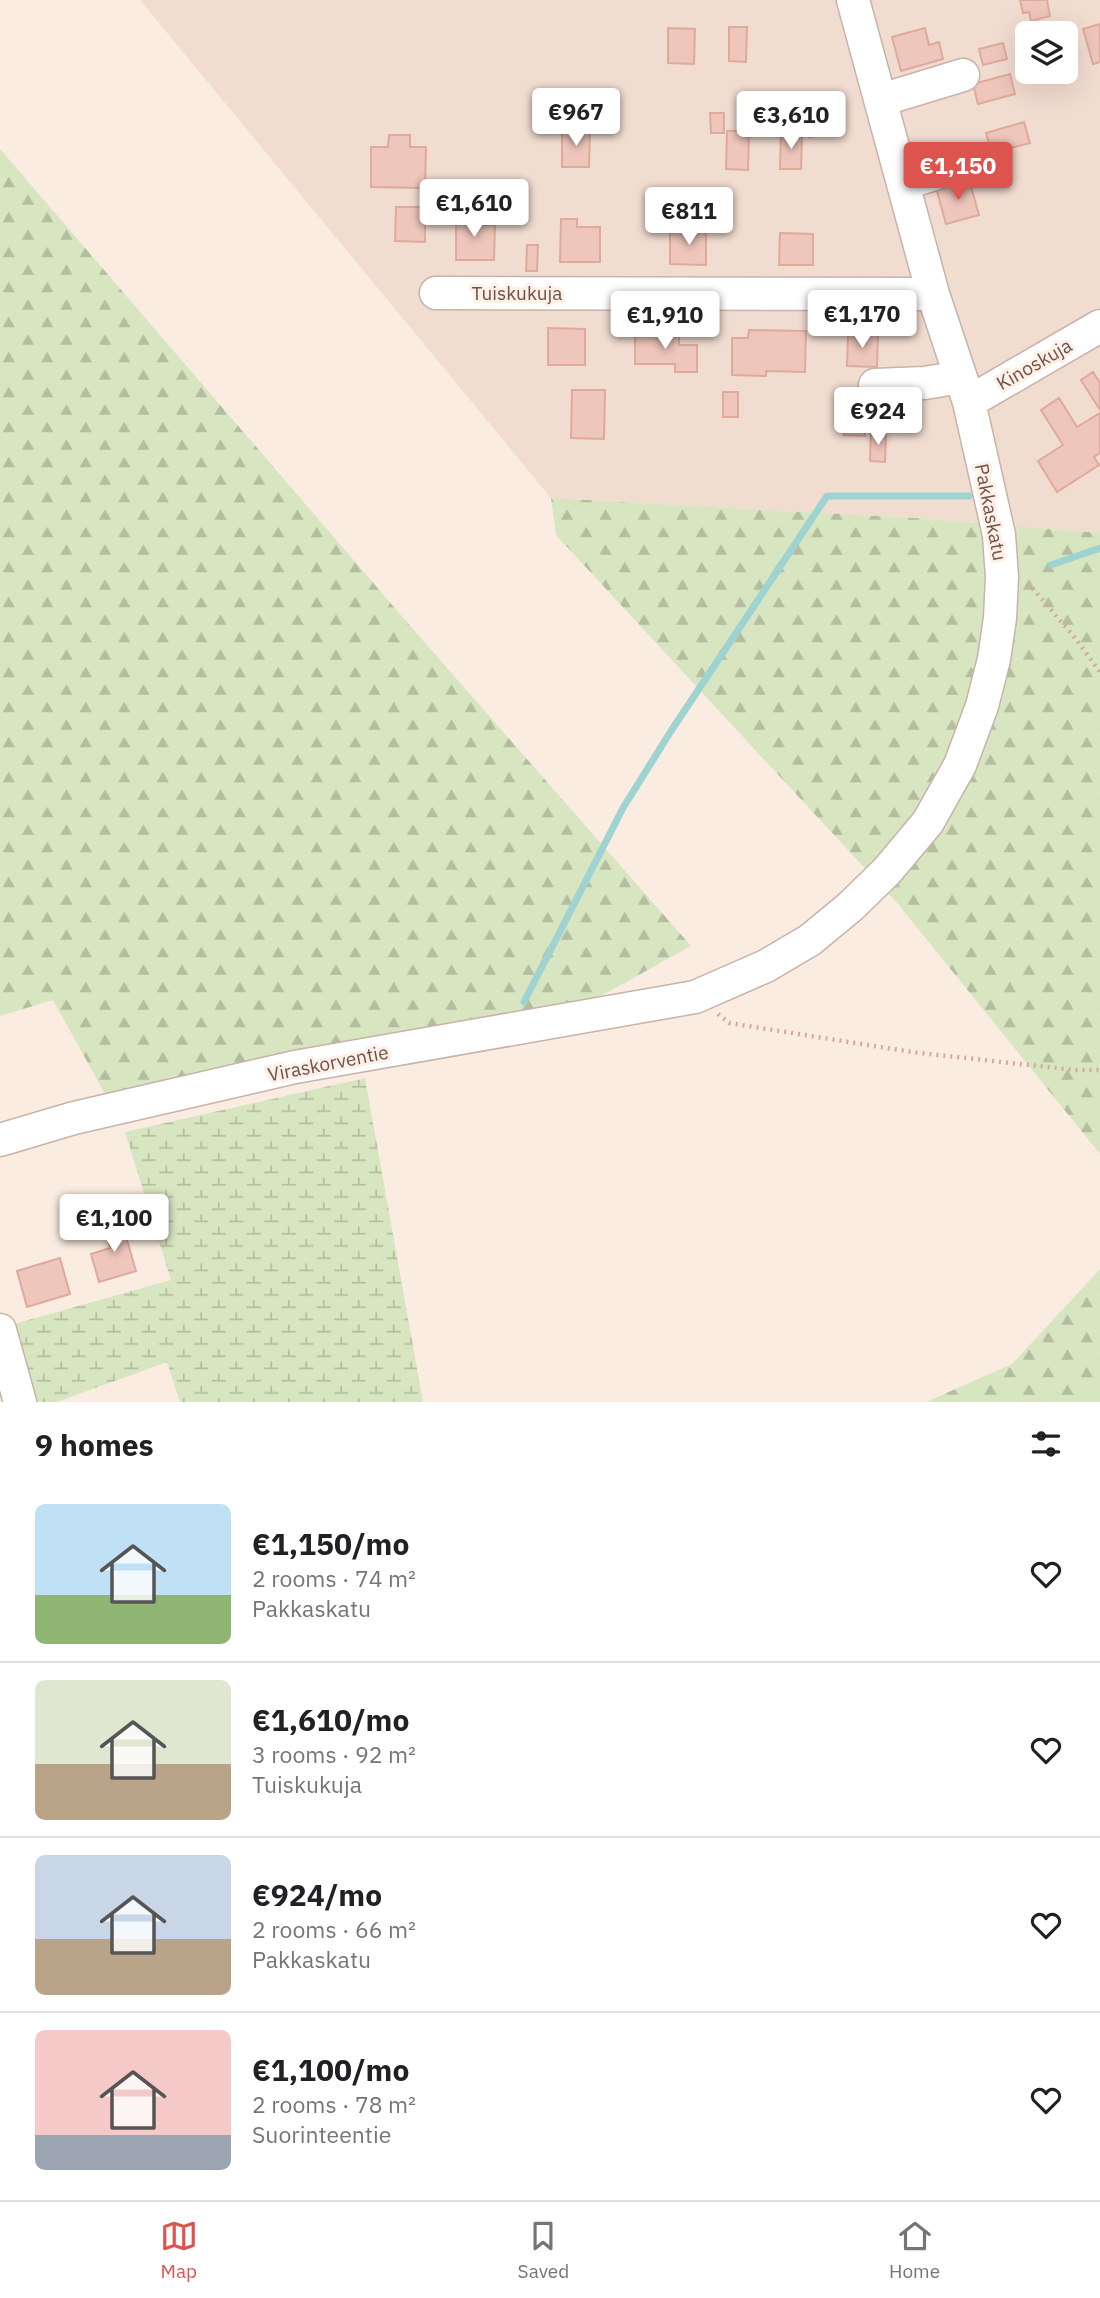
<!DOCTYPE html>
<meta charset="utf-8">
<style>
:root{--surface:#fff;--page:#f2f2f2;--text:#202124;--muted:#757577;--line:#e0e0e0;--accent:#dd544e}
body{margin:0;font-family:"IBM Plex Sans",sans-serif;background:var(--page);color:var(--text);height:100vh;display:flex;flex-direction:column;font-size:26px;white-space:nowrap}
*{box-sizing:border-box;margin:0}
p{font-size:23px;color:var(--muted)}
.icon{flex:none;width:38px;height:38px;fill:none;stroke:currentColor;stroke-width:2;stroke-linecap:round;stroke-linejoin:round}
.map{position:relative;height:1402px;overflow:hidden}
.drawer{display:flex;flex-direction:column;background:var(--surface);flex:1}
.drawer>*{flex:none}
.buttons{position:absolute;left:1015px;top:21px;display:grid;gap:14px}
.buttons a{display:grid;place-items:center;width:63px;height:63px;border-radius:10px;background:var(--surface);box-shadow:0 7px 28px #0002;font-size:35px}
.price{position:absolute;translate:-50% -60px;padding:0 16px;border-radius:7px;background:#fff;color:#222;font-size:23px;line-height:46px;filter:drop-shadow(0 2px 4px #0008)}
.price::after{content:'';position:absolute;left:50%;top:42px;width:21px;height:16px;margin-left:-10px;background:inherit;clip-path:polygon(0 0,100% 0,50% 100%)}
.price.active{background:var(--accent);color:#fff}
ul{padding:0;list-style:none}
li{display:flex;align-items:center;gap:21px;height:175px;padding:0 35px}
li+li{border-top:2px solid var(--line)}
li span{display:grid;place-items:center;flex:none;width:196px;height:140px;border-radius:10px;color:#555}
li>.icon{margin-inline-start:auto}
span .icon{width:84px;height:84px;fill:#fffc;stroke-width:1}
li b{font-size:30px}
h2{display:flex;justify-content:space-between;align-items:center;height:84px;padding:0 35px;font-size:30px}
.tab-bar{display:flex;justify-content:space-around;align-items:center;height:98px;border-top:2px solid var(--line);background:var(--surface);font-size:19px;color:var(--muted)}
.tab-bar a{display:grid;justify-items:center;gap:4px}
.tab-bar .active{color:var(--accent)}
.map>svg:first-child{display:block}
.residential{fill:#f1dcd0;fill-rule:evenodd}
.forest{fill:url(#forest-firs)}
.wetland{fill:url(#wetland-marsh)}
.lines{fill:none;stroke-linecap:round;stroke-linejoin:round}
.stream{stroke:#9ed3d1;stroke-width:7}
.building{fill:#eec6bb;stroke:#dfaa9c;stroke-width:2}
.minor-casing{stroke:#c9b2a9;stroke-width:35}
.path{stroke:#d2a99f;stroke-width:4.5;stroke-dasharray:2 5;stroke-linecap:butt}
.minor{stroke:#fff;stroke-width:32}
.labels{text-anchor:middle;stroke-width:6;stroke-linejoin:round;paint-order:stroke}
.street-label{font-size:19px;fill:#6f514a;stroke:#fef0e7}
</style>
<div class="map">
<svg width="1100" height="1402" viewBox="0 0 1100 1402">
<defs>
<pattern id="forest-firs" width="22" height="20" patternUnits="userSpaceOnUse" patternTransform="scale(1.75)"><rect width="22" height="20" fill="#d7e6c1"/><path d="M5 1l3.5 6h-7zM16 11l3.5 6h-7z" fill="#b3bd9f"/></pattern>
<pattern id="wetland-marsh" width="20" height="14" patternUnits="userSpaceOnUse" patternTransform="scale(1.75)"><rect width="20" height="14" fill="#d7e6c1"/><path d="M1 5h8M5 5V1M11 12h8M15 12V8" fill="none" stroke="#b3bd9f"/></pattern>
</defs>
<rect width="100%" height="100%" fill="#faece1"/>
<path class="residential" d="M140,0H1100V533L931,519L551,498ZM1027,33H1066V72H1027Z"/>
<path class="forest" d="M0,149L412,628L691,946L590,1002L105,1094L53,1000L0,1016Z
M551,498L931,519L1100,533V1154L898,904L556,535Z
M1100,1269V1402H926L1012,1364Z"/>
<path class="wetland" d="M365,1078L423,1402H180L167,1362L57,1402H36L14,1324L171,1280L125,1132Z"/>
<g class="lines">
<path class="stream" d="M1051,565L1100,548
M524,1002L623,808L671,731L827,496H969"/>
</g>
<path class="building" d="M1020,0H1047L1050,16L1031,21L1029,12L1023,13Z
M1100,24V62L1093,64L1083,29Z
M729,27H747L746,62L729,61Z
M668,28L695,29L694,64L668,63Z
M925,28L929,45L939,42L943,59L901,71L892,37Z
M1003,43L1007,59L983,65L979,49Z
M1010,74L1015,94L978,104L973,84Z
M820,112L823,135L809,137L807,114Z
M710,113H724V133H711Z
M1024,122L1030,143L992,153L986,133Z
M562,128L590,129L589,167H562Z
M727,131H749L748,170L726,169Z
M781,133L802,134L801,169H780Z
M389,135H410V147H426L425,188L371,187V147H388Z
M969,179L979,215L946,224L936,188Z
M396,207H425V242L395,241Z
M456,216H480V225H495L494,260H456Z
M561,219H577V227H600V262H560Z
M693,224H706V265L670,264V232H693Z
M780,233L813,234V265H779Z
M527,245H538L537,271H526Z
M548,328L585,329V365H548Z
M749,330L806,331L805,372L766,371V376L732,375V338H748Z
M635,331H679V345H697V372H675V364H635Z
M848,334L878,335L877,367L847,366Z
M1093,372L1100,383V410L1081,380Z
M572,390H605L604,439L571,438Z
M723,392H738V417H723Z
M845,397L866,398L865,436L844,435Z
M1059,398L1077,427L1100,413V453L1094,457L1099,465L1057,492L1038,461L1063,445L1041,410Z
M871,432L886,433L885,462L870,461Z
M121,1219L136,1271L99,1282L91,1254L110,1248L103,1224Z
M60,1258L70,1294L27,1307L17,1271Z"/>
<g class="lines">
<defs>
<path id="minor" d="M881,100L963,75
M903,184L977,160
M436,293L933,294
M875,385L925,383L960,377
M969,402L1100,326
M0,1140L74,1118L295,1067L695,997L766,966L810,940L850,907L887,871L928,822L960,765L982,706L994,659L1000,618L1002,577L999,535L969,402L933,294L853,0
M0,1330L20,1402"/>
</defs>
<use href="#minor" class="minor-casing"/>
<path class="path" d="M1028,583L1076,639L1100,672
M718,1014L729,1023L912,1052L1074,1070H1100"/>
<use href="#minor" class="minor"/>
</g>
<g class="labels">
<g class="street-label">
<text x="517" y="300">Tuiskukuja</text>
<text transform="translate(1034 364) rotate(-30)" y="7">Kinoskuja</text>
<text transform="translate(991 512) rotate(79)" y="7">Pakkaskatu</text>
<text transform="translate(328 1063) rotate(-11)" y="7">Viraskorventie</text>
</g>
</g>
</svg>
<div class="buttons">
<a><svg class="icon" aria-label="layers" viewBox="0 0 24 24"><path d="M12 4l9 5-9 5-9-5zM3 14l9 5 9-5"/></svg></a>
</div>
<b class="price" style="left:576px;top:148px">€967</b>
<b class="price" style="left:791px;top:151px">€3,610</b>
<b class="price active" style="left:958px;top:202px">€1,150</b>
<b class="price" style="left:474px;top:239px">€1,610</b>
<b class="price" style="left:689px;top:247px">€811</b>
<b class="price" style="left:862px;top:350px">€1,170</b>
<b class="price" style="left:665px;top:351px">€1,910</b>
<b class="price" style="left:878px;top:447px">€924</b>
<b class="price" style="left:114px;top:1254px">€1,100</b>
</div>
<section class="drawer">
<h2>9 homes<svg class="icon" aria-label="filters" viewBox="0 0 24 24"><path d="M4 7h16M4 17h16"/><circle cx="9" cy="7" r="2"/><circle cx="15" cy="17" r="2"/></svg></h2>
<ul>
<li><span style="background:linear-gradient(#bfe0f5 65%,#8fb573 0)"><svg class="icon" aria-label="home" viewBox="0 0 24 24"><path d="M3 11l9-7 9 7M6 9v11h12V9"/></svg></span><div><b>€1,150/mo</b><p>2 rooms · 74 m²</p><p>Pakkaskatu</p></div><svg class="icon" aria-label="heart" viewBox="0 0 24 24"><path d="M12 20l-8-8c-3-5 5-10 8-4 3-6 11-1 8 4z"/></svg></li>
<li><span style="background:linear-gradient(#dfe7d0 60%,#b9a48a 0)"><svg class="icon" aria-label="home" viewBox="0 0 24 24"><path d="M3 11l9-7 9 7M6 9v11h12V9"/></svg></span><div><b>€1,610/mo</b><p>3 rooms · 92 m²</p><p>Tuiskukuja</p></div><svg class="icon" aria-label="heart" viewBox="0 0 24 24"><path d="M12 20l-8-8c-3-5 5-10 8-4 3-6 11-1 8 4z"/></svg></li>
<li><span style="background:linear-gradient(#c9d6e8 60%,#b9a48a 0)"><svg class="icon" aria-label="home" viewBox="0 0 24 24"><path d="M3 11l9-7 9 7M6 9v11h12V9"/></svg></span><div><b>€924/mo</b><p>2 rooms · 66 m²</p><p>Pakkaskatu</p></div><svg class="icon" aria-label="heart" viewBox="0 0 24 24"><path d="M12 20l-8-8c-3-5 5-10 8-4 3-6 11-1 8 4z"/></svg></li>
<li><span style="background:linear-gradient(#f6c9c9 75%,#9aa5b1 0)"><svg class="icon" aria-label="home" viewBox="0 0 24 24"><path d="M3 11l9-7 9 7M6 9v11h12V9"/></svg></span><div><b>€1,100/mo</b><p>2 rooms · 78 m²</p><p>Suorinteentie</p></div><svg class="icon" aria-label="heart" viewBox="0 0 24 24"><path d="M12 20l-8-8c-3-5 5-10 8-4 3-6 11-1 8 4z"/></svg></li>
</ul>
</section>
<nav class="tab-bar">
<a class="active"><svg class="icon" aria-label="map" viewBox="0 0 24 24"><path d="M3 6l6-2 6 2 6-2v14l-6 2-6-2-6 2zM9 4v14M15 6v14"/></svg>Map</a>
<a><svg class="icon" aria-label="saved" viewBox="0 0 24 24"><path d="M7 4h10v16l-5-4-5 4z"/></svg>Saved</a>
<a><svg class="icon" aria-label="home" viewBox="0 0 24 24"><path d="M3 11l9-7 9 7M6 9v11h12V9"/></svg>Home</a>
</nav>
